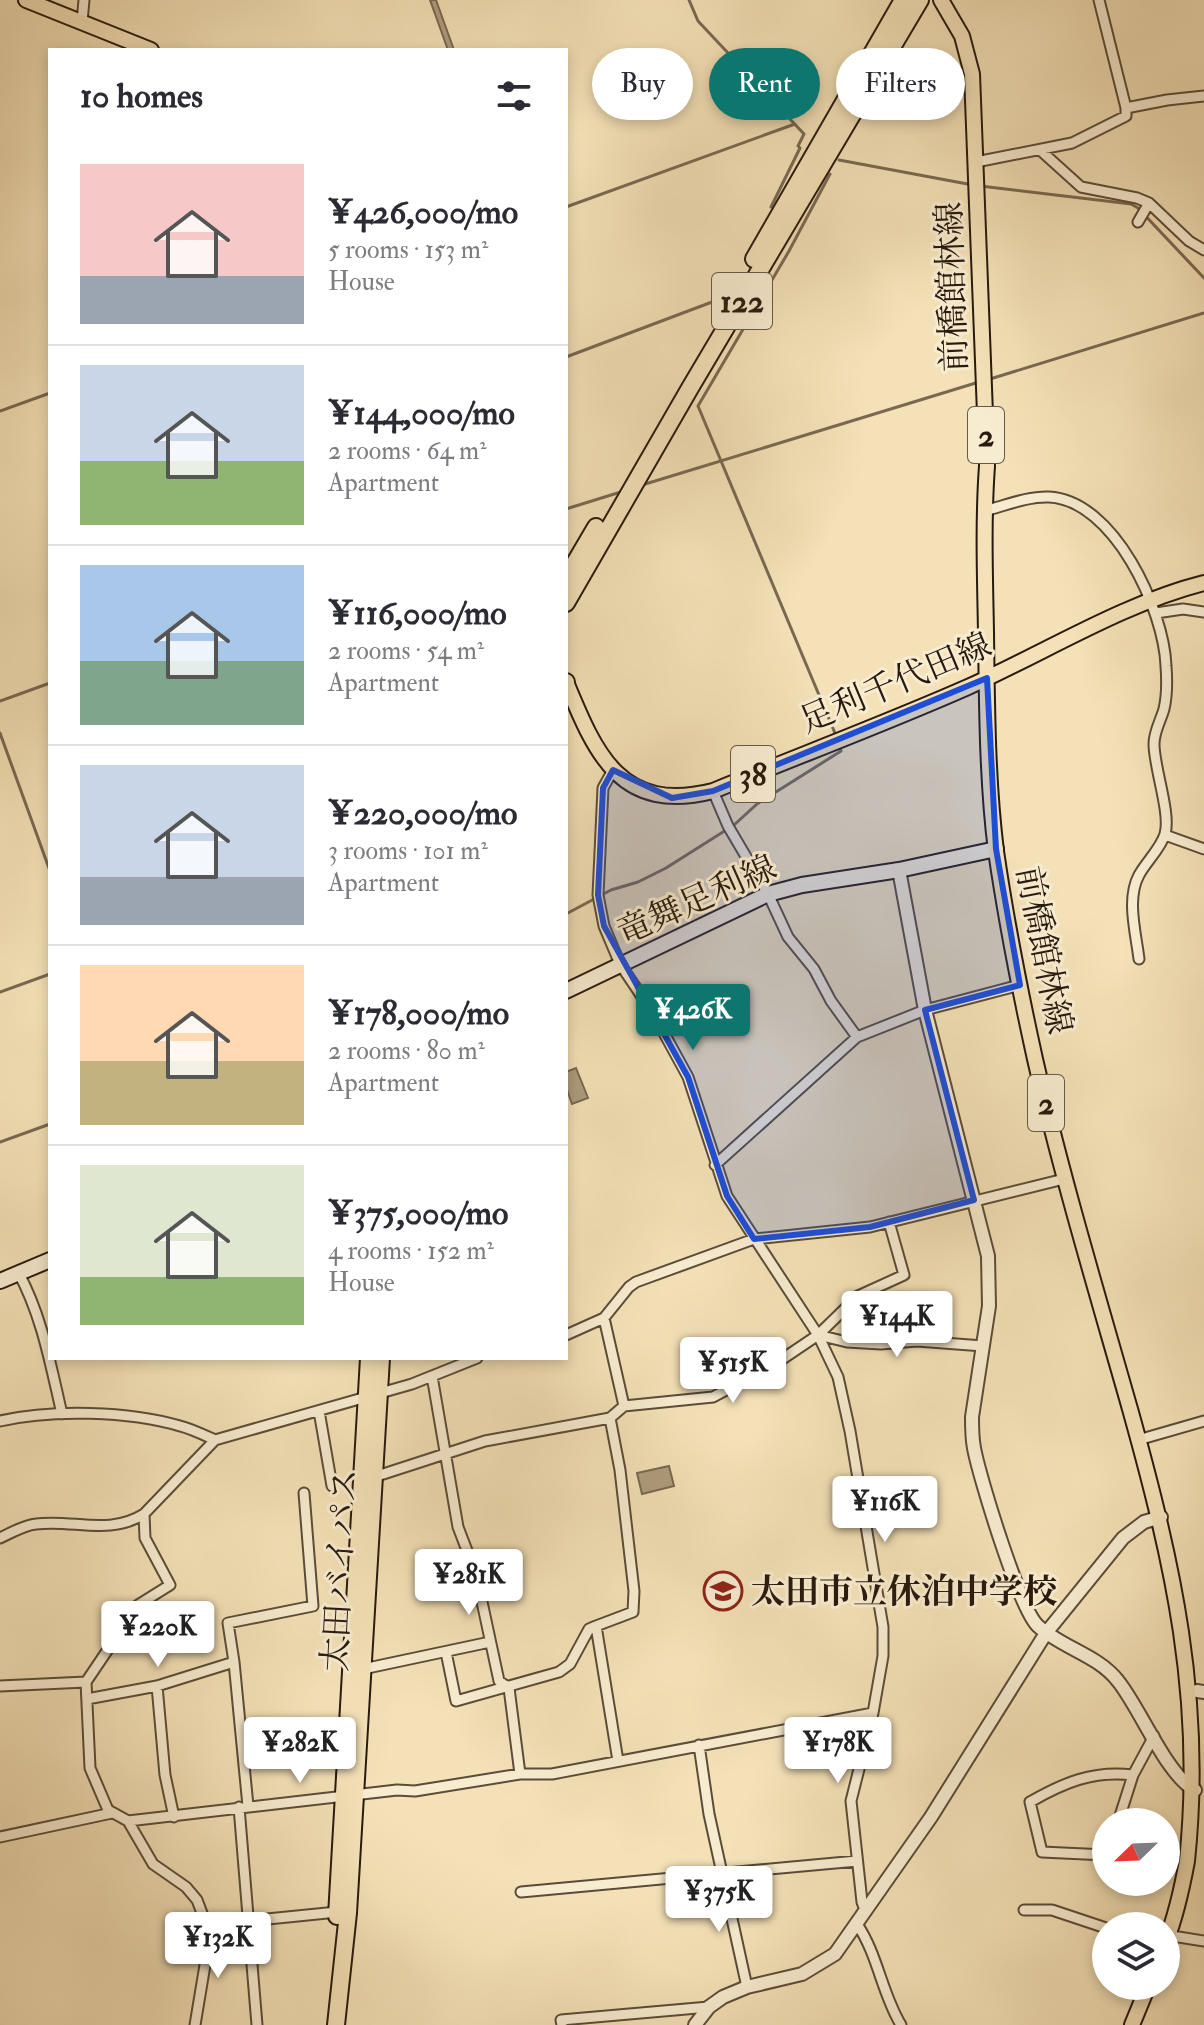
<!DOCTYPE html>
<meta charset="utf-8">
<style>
:root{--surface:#fff;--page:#f7f7f7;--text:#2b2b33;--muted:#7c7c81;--line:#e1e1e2;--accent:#0f766e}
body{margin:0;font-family:"IM FELL Double Pica","Noto Serif JP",serif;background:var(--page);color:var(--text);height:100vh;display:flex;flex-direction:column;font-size:30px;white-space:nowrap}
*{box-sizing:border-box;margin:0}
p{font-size:26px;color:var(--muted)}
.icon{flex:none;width:44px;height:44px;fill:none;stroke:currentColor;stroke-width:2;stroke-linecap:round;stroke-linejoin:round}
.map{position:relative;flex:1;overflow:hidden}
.drawer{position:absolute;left:48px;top:48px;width:520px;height:1312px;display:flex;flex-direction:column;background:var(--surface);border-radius:0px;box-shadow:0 4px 12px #0003}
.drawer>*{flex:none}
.banner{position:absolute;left:592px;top:48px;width:492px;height:72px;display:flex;gap:16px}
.needle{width:52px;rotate:247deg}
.tools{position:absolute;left:1092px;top:1808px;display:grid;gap:16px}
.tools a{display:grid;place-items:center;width:88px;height:88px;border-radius:50%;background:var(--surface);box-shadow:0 4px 12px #0003;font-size:40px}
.price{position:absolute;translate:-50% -68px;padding:0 18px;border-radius:8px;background:#fff;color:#222;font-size:26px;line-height:52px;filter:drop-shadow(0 2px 4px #0008)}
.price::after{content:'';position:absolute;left:50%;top:48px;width:24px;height:18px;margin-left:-12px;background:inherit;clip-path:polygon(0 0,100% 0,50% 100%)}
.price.current{background:var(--accent);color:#fff}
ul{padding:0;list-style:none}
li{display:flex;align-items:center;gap:24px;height:200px;padding:0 32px}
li+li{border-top:2px solid var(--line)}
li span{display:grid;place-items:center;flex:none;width:224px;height:160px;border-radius:0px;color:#555}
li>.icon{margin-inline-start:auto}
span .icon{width:96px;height:96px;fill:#fffc;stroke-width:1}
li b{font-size:34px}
h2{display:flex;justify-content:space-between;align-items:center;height:96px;padding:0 32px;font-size:34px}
.tag{padding:0 28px;border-radius:36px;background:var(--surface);box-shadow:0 4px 12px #0003;font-size:28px;line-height:72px}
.tag.current{background:var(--accent);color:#fff}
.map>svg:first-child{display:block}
.water{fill:#af9d7e;stroke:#796951;stroke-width:2}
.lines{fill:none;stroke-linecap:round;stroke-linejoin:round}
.stream{stroke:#796951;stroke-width:3}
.minor-casing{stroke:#5b4c38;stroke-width:13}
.tertiary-casing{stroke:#5b4c38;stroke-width:16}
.secondary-casing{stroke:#281a0e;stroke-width:18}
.primary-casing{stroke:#281a0e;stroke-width:18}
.trunk-casing{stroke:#281a0e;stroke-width:20}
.minor{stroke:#f8ecd0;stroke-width:9}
.tertiary{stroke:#f8ecd0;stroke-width:12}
.secondary{stroke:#f8ecd0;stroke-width:14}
.primary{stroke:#f4e1b7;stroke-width:14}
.trunk{stroke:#f4e1b7;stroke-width:16}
.marked{fill:#1d4ed8;fill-opacity:0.2;stroke:#1d4ed8;stroke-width:6;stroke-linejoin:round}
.labels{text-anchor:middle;stroke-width:6;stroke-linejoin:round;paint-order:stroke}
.shield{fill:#f8ecd0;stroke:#665948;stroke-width:2}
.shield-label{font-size:32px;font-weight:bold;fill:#281a0e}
.street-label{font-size:34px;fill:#281a0e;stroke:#f8ecd0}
.poi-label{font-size:34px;font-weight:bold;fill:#281a0e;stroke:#f8ecd0;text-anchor:start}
</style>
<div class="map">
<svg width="1204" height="2025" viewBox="0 0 1204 2025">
<rect width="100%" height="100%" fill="#f4e1b7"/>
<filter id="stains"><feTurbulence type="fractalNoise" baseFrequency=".0025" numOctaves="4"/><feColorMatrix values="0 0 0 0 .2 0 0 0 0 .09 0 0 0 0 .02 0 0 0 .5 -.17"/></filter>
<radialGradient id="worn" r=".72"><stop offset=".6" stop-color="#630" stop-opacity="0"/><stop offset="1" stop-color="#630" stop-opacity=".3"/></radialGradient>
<path class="water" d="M430,0H436L454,50H448Z
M576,1068L588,1098L572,1104L566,1087V1072Z
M669,1466L674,1486L642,1494L637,1473Z"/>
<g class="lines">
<path class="stream" d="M689,0L698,21L804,134L798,146L800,148L771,207
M839,160L973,185
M830,174L789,251L698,406L837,738
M980,186L1131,204L1138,208L1204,278
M566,207L795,124
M566,357L712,302
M990,379L1204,313
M0,411L50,393
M642,485L979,382
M566,509L624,491
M0,701L50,683
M0,733L50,871
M566,914L611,890L638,882L666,868L734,825L757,804L841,751L839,745
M0,992L50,974
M0,1142L50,1124"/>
<defs>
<path id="minor" d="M82,22L84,0
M1126,108L1167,100L1204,96
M1040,150L1081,187L1137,198L1149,203L1189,241L1204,250
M976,162L1072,143L1126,116V108L1099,0
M1138,222L1149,203
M984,511C1004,506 1028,496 1049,497C1114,500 1164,610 1166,666C1167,679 1167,696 1164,709C1161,720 1154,731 1154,744C1154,768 1171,813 1165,834C1161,848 1146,862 1139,875C1126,899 1136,933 1139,959
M1156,613L1183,609L1204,612
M613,770L603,788L598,895L604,926L620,964L653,1013L688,1077L727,1196L818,1335L838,1377L850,1431L883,1627V1656L873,1713L851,1801L862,1902L866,1912
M713,791L728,826L768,894L788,937L814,969L831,1001L857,1037
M1165,835L1204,849
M715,1165L857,1037L925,1010L1020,985
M18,1272C42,1315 51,1367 62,1414
M566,1335L604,1318L629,1287L636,1282L754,1239L870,1227L1064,1179
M818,1335L847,1342L881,1344L917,1341L983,1346
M432,1376L458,1527L476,1574L499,1681L509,1688L520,1774
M624,1406L713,1397L775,1364L818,1335L858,1296L904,1275L889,1222
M319,1411L332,1486
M610,1418L620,1470L634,1591L633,1612L596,1626L618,1761
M0,1421C52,1409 129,1411 180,1426C192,1429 204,1435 215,1440
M1138,1440L1204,1421
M374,1477L485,1441L610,1418L624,1406L604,1318
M144,1514L145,1538L170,1585L138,1605L86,1682L90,1768L108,1810L128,1821L397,1790L415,1791L520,1774H552L873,1713
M0,1538C11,1533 24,1525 36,1524C73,1519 109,1536 144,1514L215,1440L412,1384L477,1358
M446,1652L456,1701L559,1672L570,1664L589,1629L596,1626
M363,1669L490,1642
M0,1686L86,1682
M157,1686L165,1775L174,1817
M87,1699L157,1686L234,1662
M699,1745L709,1814L747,1987
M248,1806L234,1662L228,1623L313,1606L304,1493
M239,1807L257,2025
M128,1821L153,1864L186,1887L197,1900L205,1921L209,1932L208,1947L195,2025
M1118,1822L1133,1775L1154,1736
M0,1837L112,1813
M1106,1855L1042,1852L1030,1802C1063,1783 1093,1770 1133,1775
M521,1892L857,1861
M1024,1910H1052L1106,1928
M248,1921L337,1912
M857,1924C878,1955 882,1994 901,2025
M209,1932L249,1927
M1166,1935L1204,1941
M562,2025L561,2020L709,2007"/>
<path id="tertiary" d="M899,870L925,1010L988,1256L989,1306L972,1417C972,1427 972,1438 974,1448C979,1476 1020,1610 1038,1626C1062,1648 1098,1655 1118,1681C1140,1708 1167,1776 1195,1790
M1197,1691L1204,1692
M695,2025L709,2007L723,1997L747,1987L802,1974L835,1954L931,1817L1046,1633L1123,1538L1144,1522L1161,1517"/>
<path id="secondary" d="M566,991L768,894L802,885L899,870L996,849
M0,1281L50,1260"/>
<path id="primary" d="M26,0L151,50
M941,0L962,36L972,74L987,466C983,521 985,577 986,632C987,705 987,779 996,851C1006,920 1020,991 1035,1059C1062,1177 1097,1293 1130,1409C1173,1563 1204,1699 1187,1861C1182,1888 1176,1916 1166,1941
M566,682C596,755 621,814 713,791C798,756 884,724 968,687C1044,653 1124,603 1204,583
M1132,2025L1148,1986"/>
<path id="trunk" d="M754,259L903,0
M566,578L596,527
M566,603L690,388L920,0
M566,682V683
M337,1916L369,1358
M336,2025L348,1913L381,1358"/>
</defs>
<use href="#minor" class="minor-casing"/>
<use href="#tertiary" class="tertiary-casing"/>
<use href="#secondary" class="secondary-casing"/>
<use href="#primary" class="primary-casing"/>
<use href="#trunk" class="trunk-casing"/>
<use href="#minor" class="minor"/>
<use href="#tertiary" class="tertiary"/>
<use href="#secondary" class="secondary"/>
<use href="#primary" class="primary"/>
<use href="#trunk" class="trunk"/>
</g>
<path class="marked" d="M987,678L996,849L1020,985L925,1010L974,1200L870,1227L754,1239L727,1196L688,1077L604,926L598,895L603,788L613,770L672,798L713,791Z"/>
<defs>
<symbol id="school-ring" viewBox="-11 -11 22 22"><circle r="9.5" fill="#f8ecd0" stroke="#8f2418" stroke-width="1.5"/><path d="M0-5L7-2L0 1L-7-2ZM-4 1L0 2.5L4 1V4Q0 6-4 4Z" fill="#8f2418"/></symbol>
</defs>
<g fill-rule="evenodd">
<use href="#school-ring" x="701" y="1569" width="44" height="44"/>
</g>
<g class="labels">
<g class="shield">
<rect x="712" y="273" width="60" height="56" rx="6"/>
<rect x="968" y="407" width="36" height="56" rx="6"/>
<rect x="731" y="746" width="44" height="56" rx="6"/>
<rect x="1028" y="1075" width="36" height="56" rx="6"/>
</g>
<g class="shield-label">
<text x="742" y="312">122</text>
<text x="986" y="446">2</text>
<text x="753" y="785">38</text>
<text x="1046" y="1114">2</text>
</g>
<g class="street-label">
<text transform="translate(951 287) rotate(-92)" y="12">前橋館林線</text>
<text transform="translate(895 682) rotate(-23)" y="12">足利千代田線</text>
<text transform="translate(696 899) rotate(-24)" y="12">竜舞足利線</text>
<text transform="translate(1045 950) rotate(79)" y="12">前橋館林線</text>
<text transform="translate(339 1570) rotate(-87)" y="12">太田バイパス</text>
</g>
<g class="poi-label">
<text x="751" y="1603">太田市立休泊中学校</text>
</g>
</g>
<rect width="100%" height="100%" filter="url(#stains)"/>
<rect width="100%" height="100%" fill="url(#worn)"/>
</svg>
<div class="tools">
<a><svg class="needle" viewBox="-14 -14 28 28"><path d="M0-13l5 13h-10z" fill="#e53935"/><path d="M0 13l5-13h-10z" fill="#7c7c81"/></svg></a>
<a><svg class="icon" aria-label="layers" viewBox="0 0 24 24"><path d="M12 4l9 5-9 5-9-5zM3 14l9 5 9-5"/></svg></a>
</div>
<b class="price current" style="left:693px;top:1052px">¥426K</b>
<b class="price" style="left:897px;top:1359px">¥144K</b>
<b class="price" style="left:733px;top:1405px">¥515K</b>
<b class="price" style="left:885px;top:1544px">¥116K</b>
<b class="price" style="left:469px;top:1617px">¥281K</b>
<b class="price" style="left:158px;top:1669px">¥220K</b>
<b class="price" style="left:300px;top:1785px">¥282K</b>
<b class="price" style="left:838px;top:1785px">¥178K</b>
<b class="price" style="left:719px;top:1934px">¥375K</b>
<b class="price" style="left:218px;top:1980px">¥132K</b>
<div class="banner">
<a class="tag">Buy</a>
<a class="tag current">Rent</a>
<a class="tag">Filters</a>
</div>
<section class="drawer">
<h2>10 homes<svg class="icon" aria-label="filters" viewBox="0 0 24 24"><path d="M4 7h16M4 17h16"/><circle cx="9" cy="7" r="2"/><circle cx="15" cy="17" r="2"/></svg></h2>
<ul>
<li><span style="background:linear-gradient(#f6c9c9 70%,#9aa5b1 0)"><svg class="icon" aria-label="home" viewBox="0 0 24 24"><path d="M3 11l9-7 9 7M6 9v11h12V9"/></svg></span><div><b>¥426,000/mo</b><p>5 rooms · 153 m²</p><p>House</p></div></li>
<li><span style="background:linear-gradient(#c9d6e8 60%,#8fb573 0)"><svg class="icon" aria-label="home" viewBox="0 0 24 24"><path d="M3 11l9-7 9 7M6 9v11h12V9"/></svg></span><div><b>¥144,000/mo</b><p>2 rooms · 64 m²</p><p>Apartment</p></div></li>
<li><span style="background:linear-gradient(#a9c7e8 60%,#7fa58c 0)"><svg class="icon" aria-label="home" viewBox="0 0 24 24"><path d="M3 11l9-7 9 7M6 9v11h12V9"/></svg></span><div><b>¥116,000/mo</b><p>2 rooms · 54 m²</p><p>Apartment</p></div></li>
<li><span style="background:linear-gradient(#c9d6e8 70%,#9aa5b1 0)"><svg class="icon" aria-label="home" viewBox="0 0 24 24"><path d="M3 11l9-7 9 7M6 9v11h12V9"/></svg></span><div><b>¥220,000/mo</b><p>3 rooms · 101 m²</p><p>Apartment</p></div></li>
<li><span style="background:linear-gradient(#ffd9b3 60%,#c2b280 0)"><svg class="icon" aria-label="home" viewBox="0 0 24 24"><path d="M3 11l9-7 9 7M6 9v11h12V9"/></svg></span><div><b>¥178,000/mo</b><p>2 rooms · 80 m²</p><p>Apartment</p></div></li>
<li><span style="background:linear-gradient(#dfe7d0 70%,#8fb573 0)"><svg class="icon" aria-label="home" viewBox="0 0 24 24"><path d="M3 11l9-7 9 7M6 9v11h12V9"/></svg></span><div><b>¥375,000/mo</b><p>4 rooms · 152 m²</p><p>House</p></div></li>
</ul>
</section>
</div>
